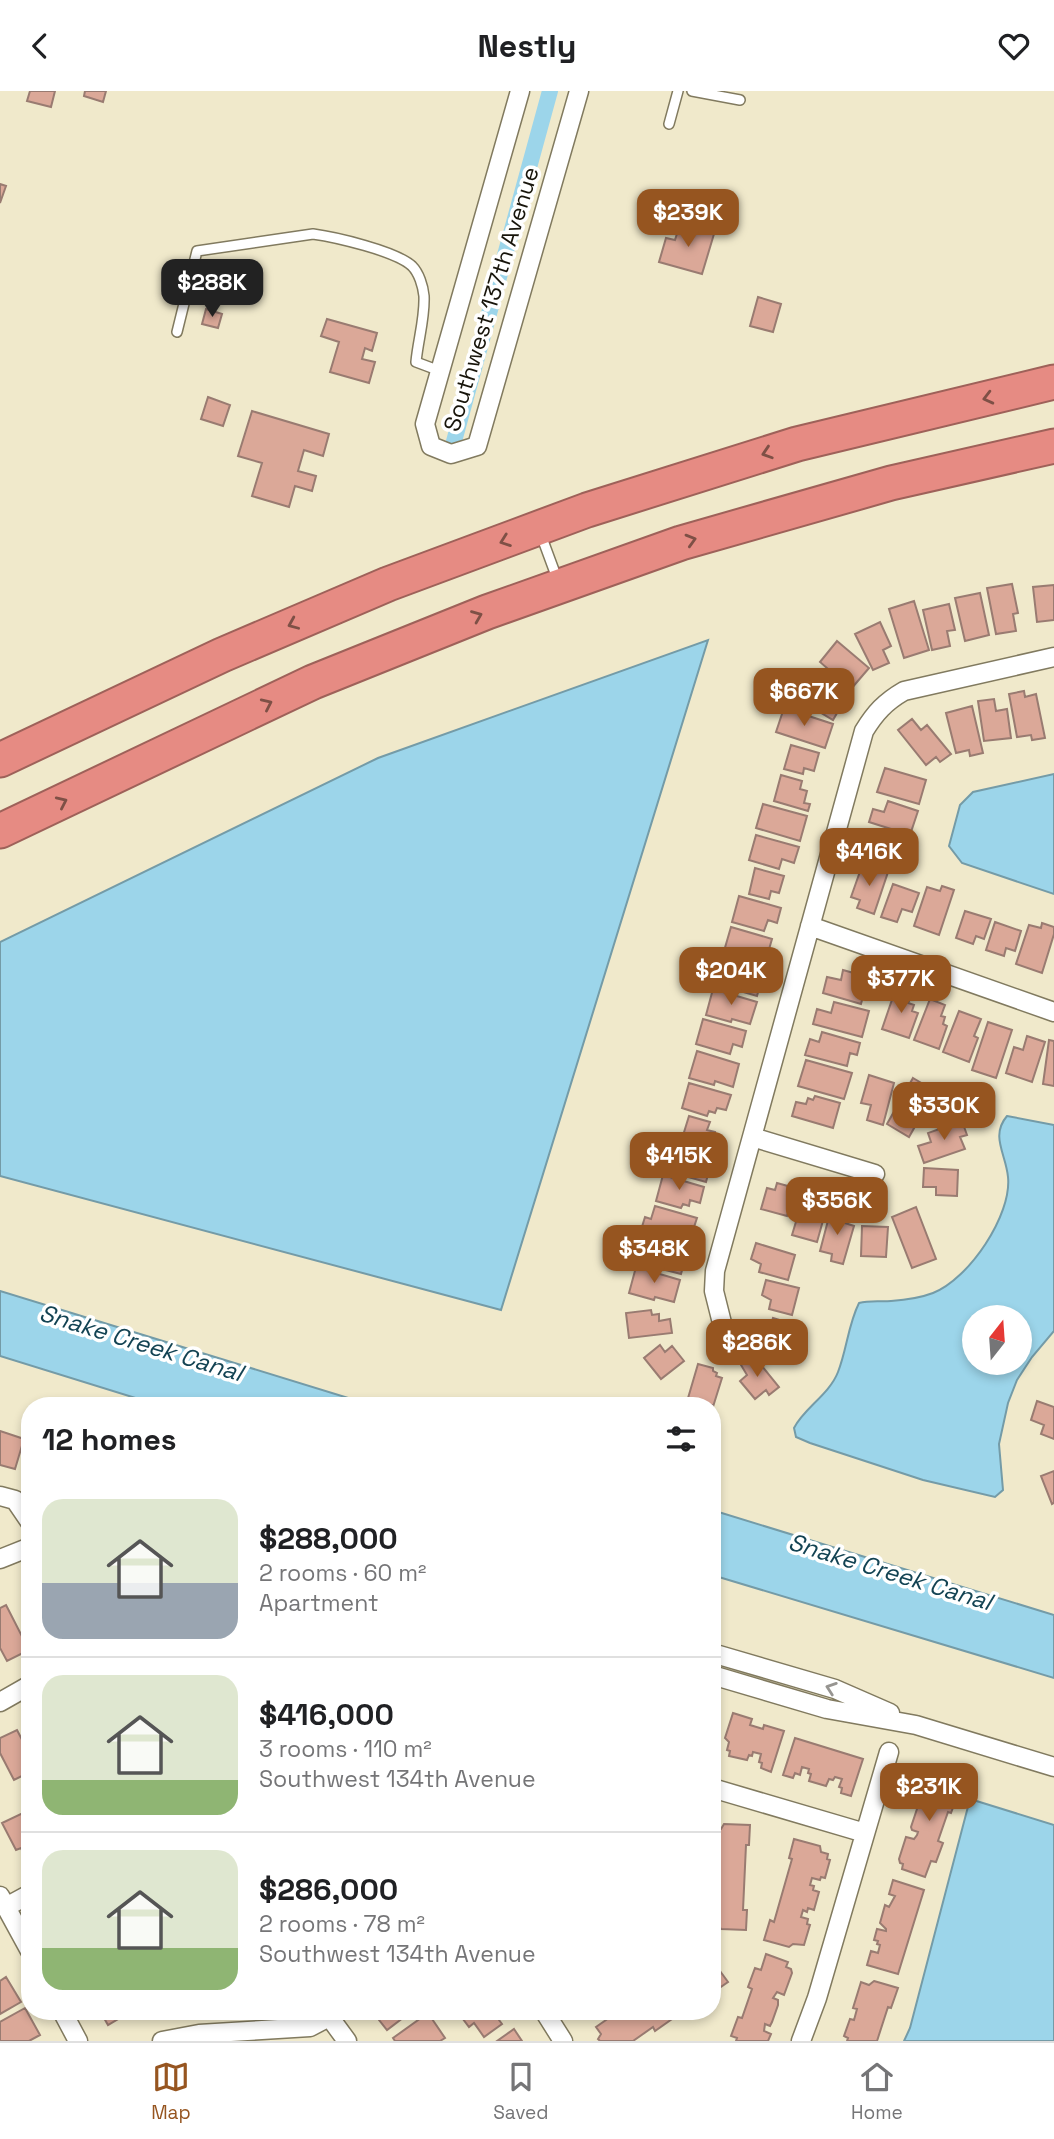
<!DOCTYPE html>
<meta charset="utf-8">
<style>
:root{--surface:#fff;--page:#f2f2f2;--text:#202124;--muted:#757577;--line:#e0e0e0;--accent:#965520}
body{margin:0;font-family:"Space Grotesk",sans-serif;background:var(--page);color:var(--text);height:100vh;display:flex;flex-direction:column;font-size:26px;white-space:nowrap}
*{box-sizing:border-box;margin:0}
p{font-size:23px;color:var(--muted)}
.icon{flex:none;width:38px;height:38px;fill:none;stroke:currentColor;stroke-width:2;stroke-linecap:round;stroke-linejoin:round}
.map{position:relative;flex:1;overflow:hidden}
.panel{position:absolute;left:21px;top:1306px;width:700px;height:623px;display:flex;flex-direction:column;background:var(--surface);border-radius:28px;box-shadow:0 4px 10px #0003}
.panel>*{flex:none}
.needle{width:46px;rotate:17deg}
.controls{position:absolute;left:962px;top:1214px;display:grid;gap:14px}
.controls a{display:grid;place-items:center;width:70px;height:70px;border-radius:50%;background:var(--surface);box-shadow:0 4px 10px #0003;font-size:35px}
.price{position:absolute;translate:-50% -60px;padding:0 16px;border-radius:14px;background:var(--accent);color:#fff;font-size:23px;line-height:46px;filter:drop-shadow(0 2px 4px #0008)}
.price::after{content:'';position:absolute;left:50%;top:42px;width:21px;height:16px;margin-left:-10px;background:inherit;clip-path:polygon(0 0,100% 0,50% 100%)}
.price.on{background:#222;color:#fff}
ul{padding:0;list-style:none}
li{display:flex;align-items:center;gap:21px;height:175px;padding:0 21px}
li+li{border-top:2px solid var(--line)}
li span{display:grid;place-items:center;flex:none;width:196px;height:140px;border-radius:21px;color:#555}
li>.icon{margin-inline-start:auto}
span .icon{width:84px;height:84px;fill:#fffc;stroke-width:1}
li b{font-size:30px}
h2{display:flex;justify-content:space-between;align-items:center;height:84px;padding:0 21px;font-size:30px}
header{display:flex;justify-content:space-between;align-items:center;height:91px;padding:0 21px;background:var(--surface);font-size:32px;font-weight:800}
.tab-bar{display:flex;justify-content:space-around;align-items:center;height:98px;border-top:2px solid var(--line);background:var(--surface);font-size:19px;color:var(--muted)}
.tab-bar a{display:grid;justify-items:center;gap:4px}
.tab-bar .on{color:var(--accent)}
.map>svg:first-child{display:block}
.water{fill:#9cd5ea;stroke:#749ba7;stroke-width:2;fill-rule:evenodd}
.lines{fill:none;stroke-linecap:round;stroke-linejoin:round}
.canal{stroke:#9cd5ea;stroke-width:16}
.building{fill:#dba898;stroke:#997b71;stroke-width:2}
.service-casing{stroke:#817a5f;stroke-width:12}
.minor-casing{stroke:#817a5f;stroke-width:21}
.motorway-casing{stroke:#9e6159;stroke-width:37}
.service{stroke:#fff;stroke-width:9}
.minor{stroke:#fff;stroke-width:18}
.motorway{stroke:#e68b83;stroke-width:33}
.oneway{stroke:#7e5046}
.oneway2{stroke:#979591}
.labels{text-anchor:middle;stroke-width:7;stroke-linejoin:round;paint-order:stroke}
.street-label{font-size:23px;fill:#17140a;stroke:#fff}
.water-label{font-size:24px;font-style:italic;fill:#134353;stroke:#fff}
</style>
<header><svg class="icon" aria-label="back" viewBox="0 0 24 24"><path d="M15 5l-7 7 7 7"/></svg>Nestly<svg class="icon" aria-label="heart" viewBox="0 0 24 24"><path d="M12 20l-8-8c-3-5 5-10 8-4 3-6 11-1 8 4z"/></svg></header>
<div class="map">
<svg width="1054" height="1950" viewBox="0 0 1054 1950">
<rect width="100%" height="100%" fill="#f0e9cb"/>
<path class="water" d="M708,549L501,1219L0,1085V851L378,667Z
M1054,683V803L962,772L949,755L960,714L973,701Z
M1007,1025L1054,1034V1240L1032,1266L1017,1289L1008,1312L999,1353L1003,1399L995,1406L923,1389L810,1352L796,1346L794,1337C804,1317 829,1304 838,1281C847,1258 848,1234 859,1212C870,1209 881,1211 891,1210C905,1209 920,1207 933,1202C969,1188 1012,1124 1008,1086C1006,1063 990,1045 1007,1025ZM975,1227H1020V1272H975Z
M0,1200L371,1314H158L0,1265Z
M712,1419L1054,1524V1587L712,1484Z
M970,1708L1054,1734V1950H904L910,1937Z"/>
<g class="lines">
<path class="canal" d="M453,354L550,0"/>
</g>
<path class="building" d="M30,0H55L51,16L27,10Z
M85,0H106L103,11L84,5Z
M0,93L6,95L0,112Z
M680,133L714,143L702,183L659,171L666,147L675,149Z
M758,206L781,213L773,241L750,235Z
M206,218L222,223L218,237L202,233Z
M327,228L377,242L372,260L365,257L362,268L375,271L369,292L330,281L339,251L321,245Z
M208,306L230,314L223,335L201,328Z
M252,320L329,343L323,365L304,359L298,380L316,385L312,400L295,395L289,416L252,405L262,372L238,365Z
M1012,493L1018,522L1013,523L1016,540L996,543L987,497Z
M1054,494V529L1037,531L1033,496Z
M980,502L989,544L965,550L955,507Z
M914,510L929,559L904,567L889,518Z
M949,513L955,539L947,540L950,555L932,559L923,519Z
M880,531L891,555L883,559L889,572L873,579L855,543Z
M837,550L869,577L851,598L820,571Z
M817,588L836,599L832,605L838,609L836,612L841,615L833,629L803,611Z
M1024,600L1025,606L1036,603L1045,647L1032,649L1031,644L1017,646L1009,603Z
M994,608L996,620L1007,618L1011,647L984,650L978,610Z
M972,615L983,662L970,665L969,659L956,662L946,622Z
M784,617L833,633L825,657L776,641Z
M912,628L921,639L927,634L951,663L940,671L936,666L926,674L898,639Z
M791,654L819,662L814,680L804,677L803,683L784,678Z
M885,677L926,689L919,713L877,701Z
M781,684L802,690L800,698L807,700L804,712L810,713L808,720L774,710Z
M888,710L918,720L910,744L869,731L873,718L884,721Z
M763,713L807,725L800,750L756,737Z
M756,744L799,756L794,772L782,768L779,778L749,769Z
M863,772L888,781L874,823L857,817L860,809L851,806Z
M755,777L784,785L779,802L771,800L769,808L749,803Z
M893,793L919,802L912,821L902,818L897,831L881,826Z
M942,795L954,799L939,844L914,835L927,796L940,800Z
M739,805L781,817L777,832L768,829L764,840L732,831Z
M965,820L991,828L984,848L976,845L973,853L956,847Z
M995,831L1021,840L1015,860L1006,857L1004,865L986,859Z
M1042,832L1054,836V843L1042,882L1016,873L1029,834L1041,837Z
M731,836L772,848L765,872L724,860Z
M730,869L751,875L748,884L762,887L757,905L723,895Z
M843,879L868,886L861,913L823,902L827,886L841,889Z
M896,897L912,903L908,912L914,914L912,920L918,922L909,947L882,938Z
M713,898L757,911L750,933L732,928L731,931L706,924Z
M930,908L945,914L941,925L945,926L943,933L947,935L939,958L914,949Z
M834,911L869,920L862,946L813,933L817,918L831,922Z
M959,920L981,928L974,945L978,947L969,971L943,961Z
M703,928L746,940L742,956L733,953L730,963L696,953Z
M988,931L1012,939L996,987L972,979Z
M822,941L860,952L857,964L850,962L847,975L805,964L810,948L819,951Z
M1027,945L1045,951L1032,991L1006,982L1014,956L1023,959Z
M1049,949L1054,950V995L1043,993Z
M697,960L739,973L733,996L715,990L714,994L689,987Z
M806,969L852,982L844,1008L798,995Z
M869,984L894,992L883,1034L867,1029L871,1014L861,1012Z
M913,987L935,1000L909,1046L887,1033Z
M689,992L731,1004L726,1019L717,1017L715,1022L709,1020L707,1025L682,1017Z
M815,1005L840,1012L833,1037L792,1025L796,1011L806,1013L808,1007L813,1009Z
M689,1025L710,1031L707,1039L715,1041L710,1059L681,1051Z
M962,1030L967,1044L960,1046L965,1058L924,1072L918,1055L931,1051L928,1042Z
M680,1056L700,1062L698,1070L710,1076L706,1091L667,1080L671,1068L676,1069Z
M924,1077L958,1079L957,1105L936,1104V1096H923Z
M663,1084L704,1096L700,1112L690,1109L689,1115L683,1113L681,1117L656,1110Z
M777,1092L795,1097L787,1125L761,1118L767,1097L775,1099Z
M807,1094L831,1101L817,1151L792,1144Z
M655,1115L697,1127L692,1142L682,1140L681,1145L674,1144L673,1148L641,1139L645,1126L651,1128Z
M916,1116L936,1168L912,1177L892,1126Z
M831,1118L847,1123L845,1132L854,1135L843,1173L831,1170L832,1163L820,1160Z
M862,1135L888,1136L886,1166L861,1165Z
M646,1146L680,1155L679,1161L682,1162L681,1167L685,1168L681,1183L638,1172Z
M756,1152L795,1164L788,1189L759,1181L761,1173L751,1168Z
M636,1176L680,1189L674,1211L655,1206L654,1209L629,1202Z
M766,1189L799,1197L792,1224L769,1218L771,1209L762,1204Z
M651,1219L652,1224L659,1223V1230L670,1228L672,1242L629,1247L626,1222Z
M773,1227L805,1237L798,1262L775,1255L777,1247L768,1242Z
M660,1254L665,1261L672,1255L684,1270L661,1288L644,1267Z
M753,1264L779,1296L769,1304L766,1299L755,1308L740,1290L747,1284L741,1274Z
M698,1273L713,1277V1280L717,1282L716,1285L722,1287L712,1319V1314H686Z
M1037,1310L1054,1316V1348L1041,1343L1044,1334L1031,1329Z
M0,1340L24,1348L15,1378L0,1374Z
M1054,1380V1412L1052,1413L1041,1385Z
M6,1514L29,1559L7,1570L0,1557V1517Z
M733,1622L752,1628L750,1634L763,1638L764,1634L784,1640L771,1681L761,1677L762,1672L759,1671L761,1663L753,1661L752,1665L749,1664L747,1669L729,1665L730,1660L727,1659L729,1651L725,1647Z
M17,1639L30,1664V1681L14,1689L0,1662V1647Z
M795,1647L863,1668L851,1705L841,1702L842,1697L839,1696L842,1688L835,1686L833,1689L829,1688L826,1695L809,1690L811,1683L808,1682L809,1678L802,1676L800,1684L795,1682L793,1687L783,1684Z
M935,1678L956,1685L951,1701L958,1703L951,1722L948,1721L938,1750L943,1752L936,1771L931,1770L925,1786L902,1778L903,1773L900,1772L899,1768L906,1746L914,1748L917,1744L918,1741L912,1739L911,1736L917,1718L920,1714H925L927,1707L919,1704L925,1685L927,1682L933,1684Z
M25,1721L30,1731L29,1774L21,1757L16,1759L2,1732Z
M724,1733L750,1734L749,1754H746L743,1819H747L746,1839L721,1838L718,1833H712V1807H717V1800H715V1795H712V1777L716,1776L717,1764H712V1743L713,1738H721Z
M794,1748L820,1755L821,1761L828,1763L827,1768L830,1769L825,1787L821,1786L820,1789L812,1787L810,1794L814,1795L813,1799L819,1801L814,1819L808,1817L807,1821L803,1819L801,1826L808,1828L807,1833L810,1834L804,1854L793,1853L789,1856L764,1849L770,1829L774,1831L792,1768L789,1767Z
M893,1789L924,1799L898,1883L867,1874L871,1860L878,1862L880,1854L877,1853L878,1850L874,1849L877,1838L886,1840V1838L880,1832L885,1814L889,1816L895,1805L889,1803Z
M766,1863L788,1871L786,1876L791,1878L792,1882L784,1904L777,1901L773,1907L778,1909V1914L772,1931L770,1935L765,1933L764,1940L771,1943L768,1950H736L737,1947L731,1945L738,1926L742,1927L752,1898L748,1896L755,1877L761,1879Z
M712,1869L728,1891L712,1902Z
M6,1886L21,1911L0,1923V1890Z
M874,1890L898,1897L891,1917L888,1916L877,1950H847L848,1947L844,1945L850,1928L854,1929L857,1918L853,1917L861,1891L869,1894Z
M25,1917L40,1944L29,1950H0V1931Z
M100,1920H127L128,1922L108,1934Z
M372,1920H412L387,1939Z
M457,1920H503L504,1925L499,1929L502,1933L484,1946L474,1932L469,1936Z
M619,1920H666L672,1928L655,1940L653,1936L633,1950H600L598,1948L601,1943L596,1936Z
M428,1922L445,1947L440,1950H395L393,1947Z
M514,1938L522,1950H497Z"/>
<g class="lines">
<defs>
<path id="service" d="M692,0L740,9
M669,33L678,0
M177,241L197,160L313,143C335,146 396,160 412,175C419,182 423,195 424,205C425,227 418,249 416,271L440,280
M541,444L558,490"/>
<path id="minor" d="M520,0L425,333L431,355L451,363L477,355L579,0
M810,835L1054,921
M752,1046L875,1083
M722,1232L714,1200L715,1180L864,640C875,622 885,611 904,600L1054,566
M0,1405L15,1409L30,1431
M0,1468L30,1456
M712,1562L835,1598L890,1622
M712,1584L827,1618L916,1634L1054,1676
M0,1611L30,1594
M712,1697L865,1742
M0,1805L30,1860
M6,1816L30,1803
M62,1920L78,1950
M325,1920L347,1950
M544,1920L563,1950
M162,1950L199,1943L310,1936L329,1926
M801,1950L817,1907L889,1661"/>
<path id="motorway" d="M0,669L222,564L388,493L587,419L797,353L1054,291
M0,740L313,591L487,521L681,452L891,392L1054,355"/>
</defs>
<use href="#service" class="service-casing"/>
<use href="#minor" class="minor-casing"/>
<use href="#motorway" class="motorway-casing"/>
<use href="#service" class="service"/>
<use href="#minor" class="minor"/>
<use href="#motorway" class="motorway"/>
</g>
<defs><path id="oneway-chevron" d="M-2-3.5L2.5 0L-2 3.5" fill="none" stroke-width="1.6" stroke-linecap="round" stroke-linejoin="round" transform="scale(1.75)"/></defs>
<g class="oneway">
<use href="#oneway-chevron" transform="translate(988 307) rotate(166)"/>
<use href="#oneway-chevron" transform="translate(767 362) rotate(162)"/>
<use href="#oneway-chevron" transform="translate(691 449) rotate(-16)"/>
<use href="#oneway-chevron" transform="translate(505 450) rotate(160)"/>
<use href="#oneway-chevron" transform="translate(477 525) rotate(-22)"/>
<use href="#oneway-chevron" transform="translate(293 533) rotate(157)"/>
<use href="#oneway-chevron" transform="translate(267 613) rotate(-25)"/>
<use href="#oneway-chevron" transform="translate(62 711) rotate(-25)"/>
</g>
<use class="oneway2" href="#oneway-chevron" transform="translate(831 1597) rotate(-161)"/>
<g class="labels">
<g class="street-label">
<text transform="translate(491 208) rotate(-73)" y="8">Southwest 137th Avenue</text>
</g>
<g class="water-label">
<text transform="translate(141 1252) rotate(17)" y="8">Snake Creek Canal</text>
<text transform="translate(890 1481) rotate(17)" y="8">Snake Creek Canal</text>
</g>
</g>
</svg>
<div class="controls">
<a><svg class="needle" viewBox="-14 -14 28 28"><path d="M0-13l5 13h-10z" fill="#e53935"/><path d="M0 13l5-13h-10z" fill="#757577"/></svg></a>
</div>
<b class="price" style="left:688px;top:158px">$239K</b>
<b class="price on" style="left:212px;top:228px">$288K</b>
<b class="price" style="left:804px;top:637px">$667K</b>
<b class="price" style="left:869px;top:797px">$416K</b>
<b class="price" style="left:731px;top:916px">$204K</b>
<b class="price" style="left:901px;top:924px">$377K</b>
<b class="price" style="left:944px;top:1051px">$330K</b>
<b class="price" style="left:679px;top:1101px">$415K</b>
<b class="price" style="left:837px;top:1146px">$356K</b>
<b class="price" style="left:654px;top:1194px">$348K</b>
<b class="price" style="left:757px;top:1288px">$286K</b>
<b class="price" style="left:929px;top:1732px">$231K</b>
<section class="panel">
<h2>12 homes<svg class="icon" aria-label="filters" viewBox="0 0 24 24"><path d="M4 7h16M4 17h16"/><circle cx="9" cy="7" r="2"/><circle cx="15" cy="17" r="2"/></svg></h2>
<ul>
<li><span style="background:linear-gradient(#dfe7d0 60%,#9aa5b1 0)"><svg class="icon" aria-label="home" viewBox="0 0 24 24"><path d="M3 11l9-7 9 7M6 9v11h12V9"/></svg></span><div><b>$288,000</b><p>2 rooms · 60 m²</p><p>Apartment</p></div></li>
<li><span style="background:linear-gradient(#dfe7d0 75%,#8fb573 0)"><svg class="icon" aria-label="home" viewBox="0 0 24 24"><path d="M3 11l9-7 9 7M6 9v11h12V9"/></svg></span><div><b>$416,000</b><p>3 rooms · 110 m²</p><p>Southwest 134th Avenue</p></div></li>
<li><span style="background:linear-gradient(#dfe7d0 70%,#8fb573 0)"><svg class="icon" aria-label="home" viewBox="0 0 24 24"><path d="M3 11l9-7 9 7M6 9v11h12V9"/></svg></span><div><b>$286,000</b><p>2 rooms · 78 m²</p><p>Southwest 134th Avenue</p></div></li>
</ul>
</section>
</div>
<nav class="tab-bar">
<a class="on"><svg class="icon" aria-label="map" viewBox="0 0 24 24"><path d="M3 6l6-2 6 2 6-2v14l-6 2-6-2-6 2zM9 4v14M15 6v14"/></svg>Map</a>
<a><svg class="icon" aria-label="saved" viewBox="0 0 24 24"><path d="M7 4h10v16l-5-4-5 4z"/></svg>Saved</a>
<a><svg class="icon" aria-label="home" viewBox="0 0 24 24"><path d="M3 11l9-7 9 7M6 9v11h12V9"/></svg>Home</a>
</nav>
